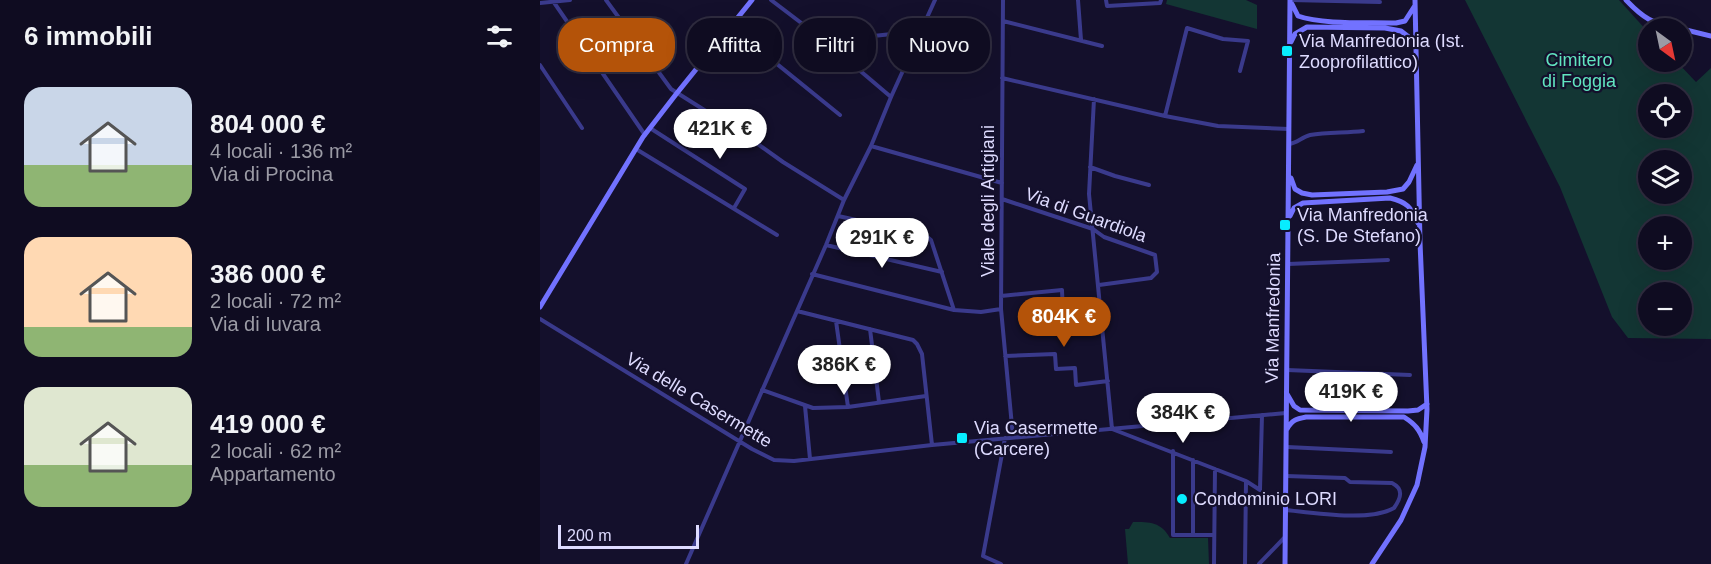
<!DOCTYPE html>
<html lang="it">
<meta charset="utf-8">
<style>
:root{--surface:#0f0c21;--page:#1d1a2e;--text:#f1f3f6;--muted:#9b9ba5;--line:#2f2c3f;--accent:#b45309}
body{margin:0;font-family:Arial,sans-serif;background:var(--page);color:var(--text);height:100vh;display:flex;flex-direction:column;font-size:22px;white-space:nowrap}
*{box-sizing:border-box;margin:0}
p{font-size:20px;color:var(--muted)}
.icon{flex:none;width:33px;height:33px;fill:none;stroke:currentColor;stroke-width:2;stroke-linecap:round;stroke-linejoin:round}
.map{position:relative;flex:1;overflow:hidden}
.drawer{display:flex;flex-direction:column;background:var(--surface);width:540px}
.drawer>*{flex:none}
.top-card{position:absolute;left:18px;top:18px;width:570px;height:54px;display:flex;gap:12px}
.needle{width:39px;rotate:147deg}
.controls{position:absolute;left:1098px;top:18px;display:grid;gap:12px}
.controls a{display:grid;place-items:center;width:54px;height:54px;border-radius:50%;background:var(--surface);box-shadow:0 6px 24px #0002,0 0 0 2px var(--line);font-size:30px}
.scale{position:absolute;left:18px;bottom:15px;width:141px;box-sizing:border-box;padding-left:6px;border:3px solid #dedbff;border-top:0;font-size:16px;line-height:21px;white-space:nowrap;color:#dedbff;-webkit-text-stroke:4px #14102c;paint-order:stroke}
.price{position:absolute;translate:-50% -51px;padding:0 14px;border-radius:21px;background:#fff;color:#222;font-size:20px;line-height:39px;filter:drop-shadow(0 2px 3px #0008)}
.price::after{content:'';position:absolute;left:50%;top:36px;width:18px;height:14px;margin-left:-9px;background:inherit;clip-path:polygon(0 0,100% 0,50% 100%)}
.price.active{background:var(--accent);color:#fff}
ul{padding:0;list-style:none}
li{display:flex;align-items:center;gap:18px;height:150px;padding:0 24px}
li span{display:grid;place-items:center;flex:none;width:168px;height:120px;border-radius:18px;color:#555}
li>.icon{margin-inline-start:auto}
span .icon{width:72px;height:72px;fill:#fffc;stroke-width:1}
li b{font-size:26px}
h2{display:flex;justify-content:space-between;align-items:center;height:72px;padding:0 24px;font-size:26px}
.tag{padding:0 21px;border-radius:24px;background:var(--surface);box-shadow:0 6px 24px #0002,0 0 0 2px var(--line);font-size:21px;line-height:54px}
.tag.active{background:var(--accent);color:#fff}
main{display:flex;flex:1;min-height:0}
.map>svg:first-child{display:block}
.green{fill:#133634;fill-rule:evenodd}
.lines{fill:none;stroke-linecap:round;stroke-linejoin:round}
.street{stroke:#3a3a8c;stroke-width:4}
.secondary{stroke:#7272ff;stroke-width:5}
.poi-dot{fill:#07edff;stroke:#14102c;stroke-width:2}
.labels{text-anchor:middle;stroke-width:4.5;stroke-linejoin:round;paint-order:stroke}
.poi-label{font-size:18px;fill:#dedbff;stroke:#14102c;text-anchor:start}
.park-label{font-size:18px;fill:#61e5c0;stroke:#14102c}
.street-label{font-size:18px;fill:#dedbff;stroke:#14102c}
</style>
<main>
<section class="drawer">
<h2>6 immobili<svg class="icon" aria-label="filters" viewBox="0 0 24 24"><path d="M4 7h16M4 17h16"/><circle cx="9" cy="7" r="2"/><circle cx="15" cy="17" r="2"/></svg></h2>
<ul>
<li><span style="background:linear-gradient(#c9d6e8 65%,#8fb573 0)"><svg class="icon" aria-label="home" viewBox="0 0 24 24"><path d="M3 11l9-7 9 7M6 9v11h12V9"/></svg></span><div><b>804 000 €</b><p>4 locali · 136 m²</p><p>Via di Procina</p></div></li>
<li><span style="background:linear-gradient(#ffd9b3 75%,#8fb573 0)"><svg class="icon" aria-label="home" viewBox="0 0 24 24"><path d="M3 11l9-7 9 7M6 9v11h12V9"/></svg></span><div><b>386 000 €</b><p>2 locali · 72 m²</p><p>Via di Iuvara</p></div></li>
<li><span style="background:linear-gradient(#dfe7d0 65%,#8fb573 0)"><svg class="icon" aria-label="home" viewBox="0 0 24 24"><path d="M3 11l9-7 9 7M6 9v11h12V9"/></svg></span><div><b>419 000 €</b><p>2 locali · 62 m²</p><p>Appartamento</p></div></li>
</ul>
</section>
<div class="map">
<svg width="1171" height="564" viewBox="0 0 1171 564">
<rect width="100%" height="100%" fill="#14102c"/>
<path class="green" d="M627,0H706L717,5V29L626,4Z
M925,0H1079L1108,32V62H1137L1156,82L1171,68V339L1088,338L1072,317L1020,187ZM1108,94H1142V128H1108ZM1142,160V194H1108V160ZM1108,226H1142V260H1108ZM1108,292H1142V326H1108Z
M593,522C610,522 621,522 630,538H668L669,564H588L585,529H589Z"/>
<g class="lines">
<path class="street" d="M66,0L131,89L215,142L243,162L304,200
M231,0L285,41L351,97
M463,0L461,309L473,437
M538,0L541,40
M566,0L567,6L620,3L621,0
M750,0L840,2
M13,1L105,135
M0,3L30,0
M463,21L562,46
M190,26L300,115
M285,41L381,31
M0,65L42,128
M462,78L625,116L678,126L749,129
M554,99L549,194L572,429L706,481L720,490
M625,116L647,28L683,39L708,41L700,71
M110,128L205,189L194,208
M749,144C757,143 762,137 770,135C787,132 806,133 823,131
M331,146L462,183
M96,149L237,235
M550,167L575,176L609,185
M462,199L553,229L564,237L615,255L617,272L611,278L559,285
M298,216L385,235L391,240L414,310
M286,245L402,272
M748,264L848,260
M272,274L414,310L441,312L461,309
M461,296L522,290L523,313L561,308
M257,311L373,340L377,344L382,354L392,445
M0,319L212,449L234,460L254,461L392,445L746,413
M296,321L308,407
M330,329L339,402
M465,356L515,354L516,369L535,368L536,385L568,381
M747,370L870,375
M222,390L273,408L308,407L386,396
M265,406L270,459
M747,447L851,452
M633,451V535H674
M720,489L722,415
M746,510C774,513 830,522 854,508C861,498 864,489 852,483L810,482L805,478L746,476
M653,535V460
M146,564L286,245L304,200L331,146L351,97L395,0
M461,564L443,556L465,438
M674,564L675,469
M705,564L706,481
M719,564L745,537"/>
<path class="secondary" d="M1086,0C1103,18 1113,24 1137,28
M752,4L758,16C783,25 829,22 856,23L865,21L874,7
M1142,29L1171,36
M751,42L755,34L767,27L845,28L861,31L870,38L874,46
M751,178L755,189L762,193L772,195L847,192L863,189L869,182L877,165
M750,216L754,208L763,203L850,198C867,202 871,207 878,223
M0,307L103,137L137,93L212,0
M747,394L754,406L760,410L868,411L878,410L887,404
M747,429C752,420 756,419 766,417H864C875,424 880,430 884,442
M745,564L750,0
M832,564L861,520L877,485L885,447L887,409L880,242L875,0"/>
</g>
<g class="poi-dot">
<rect x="741" y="45" width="12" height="12" rx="3"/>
<rect x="739" y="219" width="12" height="12" rx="3"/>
<rect x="416" y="432" width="12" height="12" rx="3"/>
<circle cx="642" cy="499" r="6"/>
</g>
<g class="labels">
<g class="poi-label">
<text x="759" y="47">Via Manfredonia (Ist.<tspan x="759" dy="21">Zooprofilattico)</tspan></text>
<text x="757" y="221">Via Manfredonia<tspan x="757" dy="21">(S. De Stefano)</tspan></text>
<text x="434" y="434">Via Casermette<tspan x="434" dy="21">(Carcere)</tspan></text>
<text x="654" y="505">Condominio LORI</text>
</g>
<g class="park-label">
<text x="1039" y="66">Cimitero<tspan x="1039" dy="21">di Foggia</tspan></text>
</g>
<g class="street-label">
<text transform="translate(448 201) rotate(-90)" y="6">Viale degli Artigiani</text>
<text transform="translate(546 215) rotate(20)" y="6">Via di Guardiola</text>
<text transform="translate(733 318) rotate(-89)" y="6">Via Manfredonia</text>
<text transform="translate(159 400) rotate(31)" y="6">Via delle Casermette</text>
</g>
</g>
</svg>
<div class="controls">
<a><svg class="needle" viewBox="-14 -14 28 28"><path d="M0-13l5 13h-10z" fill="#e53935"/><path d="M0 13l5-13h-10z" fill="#9b9ba5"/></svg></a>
<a><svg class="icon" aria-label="locate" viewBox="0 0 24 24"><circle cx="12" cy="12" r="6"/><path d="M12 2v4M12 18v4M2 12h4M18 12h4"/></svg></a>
<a><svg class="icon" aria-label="layers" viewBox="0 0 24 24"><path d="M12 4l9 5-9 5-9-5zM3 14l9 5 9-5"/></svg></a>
<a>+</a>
<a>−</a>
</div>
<div class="scale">200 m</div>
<b class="price" style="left:180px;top:160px">421K €</b>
<b class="price" style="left:342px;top:269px">291K €</b>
<b class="price active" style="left:524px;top:348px">804K €</b>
<b class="price" style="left:304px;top:396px">386K €</b>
<b class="price" style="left:811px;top:423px">419K €</b>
<b class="price" style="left:643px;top:444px">384K €</b>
<div class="top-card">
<a class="tag active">Compra</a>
<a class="tag">Affitta</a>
<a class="tag">Filtri</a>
<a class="tag">Nuovo</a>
</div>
</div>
</main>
